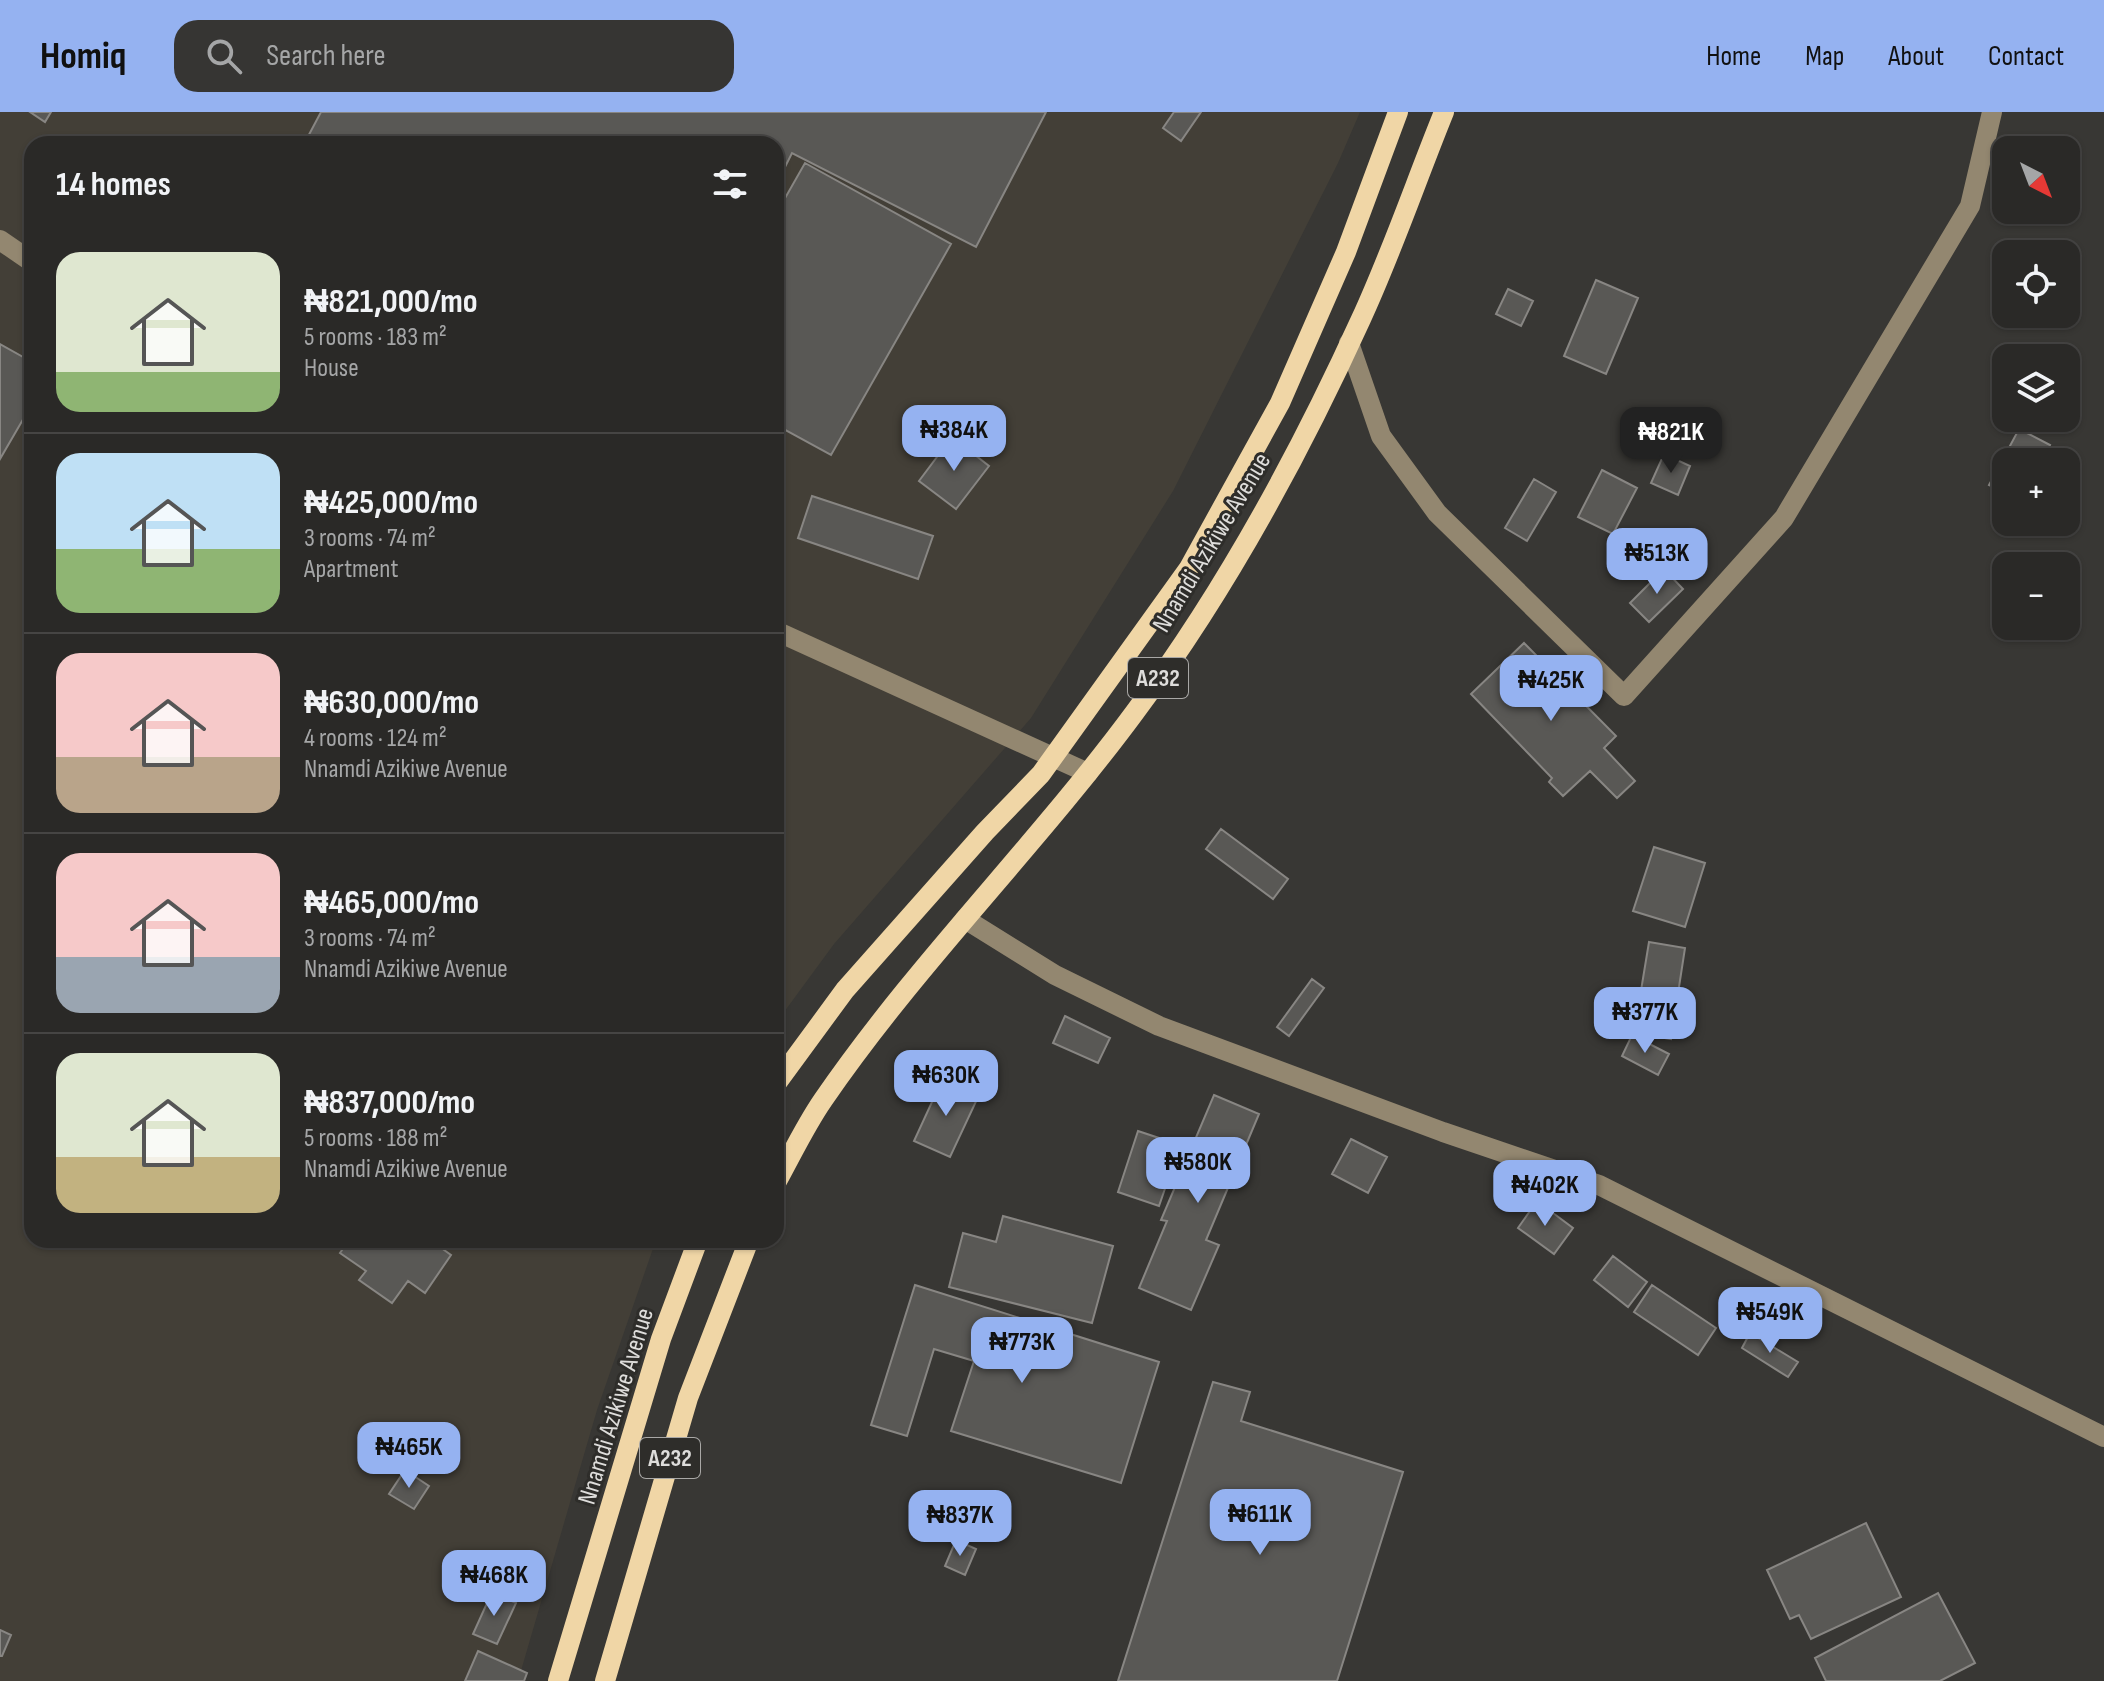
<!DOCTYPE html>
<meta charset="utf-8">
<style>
:root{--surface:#2a2927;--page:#363533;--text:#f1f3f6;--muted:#a5a6a7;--line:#464544;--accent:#95b2f1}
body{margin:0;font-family:"Sofia Sans Condensed",sans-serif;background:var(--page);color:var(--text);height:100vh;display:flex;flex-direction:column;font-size:30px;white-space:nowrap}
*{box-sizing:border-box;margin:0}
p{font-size:26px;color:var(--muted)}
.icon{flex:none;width:44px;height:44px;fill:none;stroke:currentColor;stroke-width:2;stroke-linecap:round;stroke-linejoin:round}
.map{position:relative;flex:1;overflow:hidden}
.drawer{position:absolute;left:24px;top:24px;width:760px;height:1112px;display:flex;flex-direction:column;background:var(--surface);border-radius:24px;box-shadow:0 2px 6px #0004,0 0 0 2px var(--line)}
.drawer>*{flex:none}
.needle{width:52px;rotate:138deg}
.buttons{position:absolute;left:1992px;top:24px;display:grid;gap:16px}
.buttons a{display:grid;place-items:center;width:88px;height:88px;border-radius:16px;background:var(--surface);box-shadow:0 2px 6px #0004,0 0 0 2px var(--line);font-size:40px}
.price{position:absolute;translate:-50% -68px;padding:0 18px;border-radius:16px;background:var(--accent);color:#111;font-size:26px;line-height:52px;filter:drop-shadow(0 2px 4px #0008)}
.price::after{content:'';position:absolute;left:50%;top:48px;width:24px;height:18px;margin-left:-12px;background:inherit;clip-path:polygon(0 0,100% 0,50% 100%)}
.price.current{background:#222;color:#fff}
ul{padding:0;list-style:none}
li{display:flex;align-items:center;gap:24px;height:200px;padding:0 32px}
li+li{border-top:2px solid var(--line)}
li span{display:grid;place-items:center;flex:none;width:224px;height:160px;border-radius:24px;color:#555}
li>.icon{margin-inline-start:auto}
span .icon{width:96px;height:96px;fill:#fffc;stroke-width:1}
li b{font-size:34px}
h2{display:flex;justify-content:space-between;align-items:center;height:96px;padding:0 32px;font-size:34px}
header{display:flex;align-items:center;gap:48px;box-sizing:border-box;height:112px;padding:0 40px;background:var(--accent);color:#111}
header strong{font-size:38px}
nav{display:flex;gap:44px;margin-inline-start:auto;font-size:28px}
.search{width:560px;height:72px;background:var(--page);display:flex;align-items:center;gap:20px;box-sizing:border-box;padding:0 28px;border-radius:24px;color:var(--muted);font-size:30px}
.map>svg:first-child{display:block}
.built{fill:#433f37}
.building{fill:#595855;stroke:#888683;stroke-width:2}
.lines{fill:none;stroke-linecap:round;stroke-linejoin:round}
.minor{stroke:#938770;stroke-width:20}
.major{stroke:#f0d6a6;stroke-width:20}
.labels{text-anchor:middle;stroke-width:6;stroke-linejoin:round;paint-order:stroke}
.shield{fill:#2e2d2a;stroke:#a9a8a6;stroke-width:2}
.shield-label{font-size:24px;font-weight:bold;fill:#dedddb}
.street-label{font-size:26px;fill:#dedddb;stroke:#2e2d2a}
</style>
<header>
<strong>Homiq</strong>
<div class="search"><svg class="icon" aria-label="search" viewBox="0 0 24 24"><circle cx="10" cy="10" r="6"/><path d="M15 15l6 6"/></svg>Search here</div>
<nav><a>Home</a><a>Map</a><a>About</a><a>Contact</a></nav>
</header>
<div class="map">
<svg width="2104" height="1569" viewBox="0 0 2104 1569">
<rect width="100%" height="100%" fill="#383734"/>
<path class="built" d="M0,0H1360L1338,51L1173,379L1031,606L834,832L776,911V32H32V1128H656L597,1298L518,1569H0Z"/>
<path class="building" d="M30,0H51L45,10Z
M321,0H1046L976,135L792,41L776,73V32H304Z
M1174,0H1201L1181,29L1163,16Z
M805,51L951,132L831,343L776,313V102Z
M1596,168L1638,186L1606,262L1564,244Z
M1508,177L1533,189L1521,214L1496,202Z
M0,232L32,250V292L0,347Z
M2019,317L2050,333L2041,350H2006V381L1989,373Z
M952,325L989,354L956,397L919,369Z
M1664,342L1690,354L1678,383L1651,371Z
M1602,358L1637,376L1613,422L1578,405Z
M1534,367L1556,380L1527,429L1505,416Z
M812,384L933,424L918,467L798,426Z
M1664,457L1683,477L1649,510L1630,491Z
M1524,531L1616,624L1604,636L1635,669L1617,686L1590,659L1563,684L1549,670L1552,666L1471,582Z
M1221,717L1288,767L1273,787L1206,737Z
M1654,735L1705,751L1685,815L1633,799Z
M1649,830L1685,836L1671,927L1634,921Z
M1312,867L1324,876L1289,924L1277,915Z
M1065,904L1110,926L1098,951L1053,931Z
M1632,923L1669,942L1658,963L1622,944Z
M943,966L979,983L950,1045L914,1029Z
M1214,983L1259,1002L1206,1128L1219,1133L1191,1198L1139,1176L1167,1109L1161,1108Z
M1138,1019L1180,1033L1159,1094L1118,1080Z
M1351,1027L1387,1045L1368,1081L1332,1062Z
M1537,1089L1573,1116L1554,1142L1518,1116Z
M1003,1104L1113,1134L1092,1211L949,1175L963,1121L996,1130Z
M349,1128H430L451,1143L425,1181L408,1169L392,1191L359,1168L366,1159L340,1141Z
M1613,1144L1647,1170L1628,1195L1594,1168Z
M915,1173L1159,1250L1121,1371L951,1319L974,1249L934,1237L907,1324L871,1313Z
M1652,1173L1716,1216L1698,1243L1634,1200Z
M1750,1221L1798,1250L1788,1265L1742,1236Z
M1213,1270L1250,1280L1241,1309L1403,1360L1337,1569H1118Z
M405,1358L429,1374L414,1397L389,1382Z
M1866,1411L1901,1485L1811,1527L1799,1503L1790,1507L1767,1458Z
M956,1428L976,1437L965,1463L945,1454Z
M492,1480L516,1491L497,1532L473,1522Z
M1938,1481L1975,1551L1940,1569H1826L1815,1546Z
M0,1518L11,1523L2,1544H0Z
M478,1539L527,1561L524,1569H465Z"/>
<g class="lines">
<path class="minor" d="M0,128L32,150
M1349,231L1381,324L1437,401L1624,584L1784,406L1970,94L1992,0
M776,519L1088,661
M965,807L1055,863L1159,914L1443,1020L1599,1073L2104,1325"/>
<path class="major" d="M776,972L845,878L985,720L1041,662L1189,456L1280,291L1346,140L1398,0
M776,1071C791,1044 805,1014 823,988C917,851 1036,734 1135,600C1223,482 1300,341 1361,207C1392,140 1416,69 1444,0
M558,1569L661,1227L698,1128
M605,1569L688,1286L749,1128"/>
</g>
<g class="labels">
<g class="shield">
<rect x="1128" y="546" width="60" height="40" rx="6"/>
<rect x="640" y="1326" width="60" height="40" rx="6"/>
</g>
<g class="shield-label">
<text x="1158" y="574">A232</text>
<text x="670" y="1354">A232</text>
</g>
<g class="street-label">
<text transform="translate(1211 430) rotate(-59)" y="9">Nnamdi Azikiwe Avenue</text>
<text transform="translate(615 1294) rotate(-73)" y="9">Nnamdi Azikiwe Avenue</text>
</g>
</g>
</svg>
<div class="buttons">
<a><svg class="needle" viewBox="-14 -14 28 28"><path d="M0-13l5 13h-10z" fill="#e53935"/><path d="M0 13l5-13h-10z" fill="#a5a6a7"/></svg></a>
<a><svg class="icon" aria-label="locate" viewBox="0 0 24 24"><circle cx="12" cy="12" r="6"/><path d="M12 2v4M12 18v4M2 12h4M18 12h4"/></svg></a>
<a><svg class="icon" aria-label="layers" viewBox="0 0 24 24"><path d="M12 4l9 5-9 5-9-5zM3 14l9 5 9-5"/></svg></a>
<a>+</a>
<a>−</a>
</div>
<b class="price" style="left:954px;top:361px">₦384K</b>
<b class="price current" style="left:1671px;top:363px">₦821K</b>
<b class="price" style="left:1657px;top:484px">₦513K</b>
<b class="price" style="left:1551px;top:611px">₦425K</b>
<b class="price" style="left:1645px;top:943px">₦377K</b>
<b class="price" style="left:946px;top:1006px">₦630K</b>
<b class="price" style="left:1198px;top:1093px">₦580K</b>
<b class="price" style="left:1545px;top:1116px">₦402K</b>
<b class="price" style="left:1770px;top:1243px">₦549K</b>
<b class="price" style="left:1022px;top:1273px">₦773K</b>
<b class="price" style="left:409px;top:1378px">₦465K</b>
<b class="price" style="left:1260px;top:1445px">₦611K</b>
<b class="price" style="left:960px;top:1446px">₦837K</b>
<b class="price" style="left:494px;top:1506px">₦468K</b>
<section class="drawer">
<h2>14 homes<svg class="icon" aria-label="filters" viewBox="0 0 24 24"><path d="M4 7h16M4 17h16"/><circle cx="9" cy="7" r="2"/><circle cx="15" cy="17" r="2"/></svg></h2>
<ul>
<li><span style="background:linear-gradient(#dfe7d0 75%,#8fb573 0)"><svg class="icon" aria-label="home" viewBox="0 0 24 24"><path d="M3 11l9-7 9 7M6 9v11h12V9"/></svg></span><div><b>₦821,000/mo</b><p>5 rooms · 183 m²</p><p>House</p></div></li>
<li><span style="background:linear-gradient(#bfe0f5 60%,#8fb573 0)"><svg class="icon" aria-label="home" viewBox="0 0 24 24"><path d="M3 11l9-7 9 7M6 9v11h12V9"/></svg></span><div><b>₦425,000/mo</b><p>3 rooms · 74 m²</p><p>Apartment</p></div></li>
<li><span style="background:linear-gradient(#f6c9c9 65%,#b9a48a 0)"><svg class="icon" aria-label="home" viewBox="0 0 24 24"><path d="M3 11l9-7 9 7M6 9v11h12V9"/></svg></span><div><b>₦630,000/mo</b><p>4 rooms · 124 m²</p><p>Nnamdi Azikiwe Avenue</p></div></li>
<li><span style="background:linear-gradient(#f6c9c9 65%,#9aa5b1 0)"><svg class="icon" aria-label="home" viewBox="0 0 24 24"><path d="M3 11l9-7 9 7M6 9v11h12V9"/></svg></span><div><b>₦465,000/mo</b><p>3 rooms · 74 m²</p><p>Nnamdi Azikiwe Avenue</p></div></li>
<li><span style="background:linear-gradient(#dfe7d0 65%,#c2b280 0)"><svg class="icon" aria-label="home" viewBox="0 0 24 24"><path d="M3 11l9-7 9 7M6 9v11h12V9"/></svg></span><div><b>₦837,000/mo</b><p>5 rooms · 188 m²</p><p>Nnamdi Azikiwe Avenue</p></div></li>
</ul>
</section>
</div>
